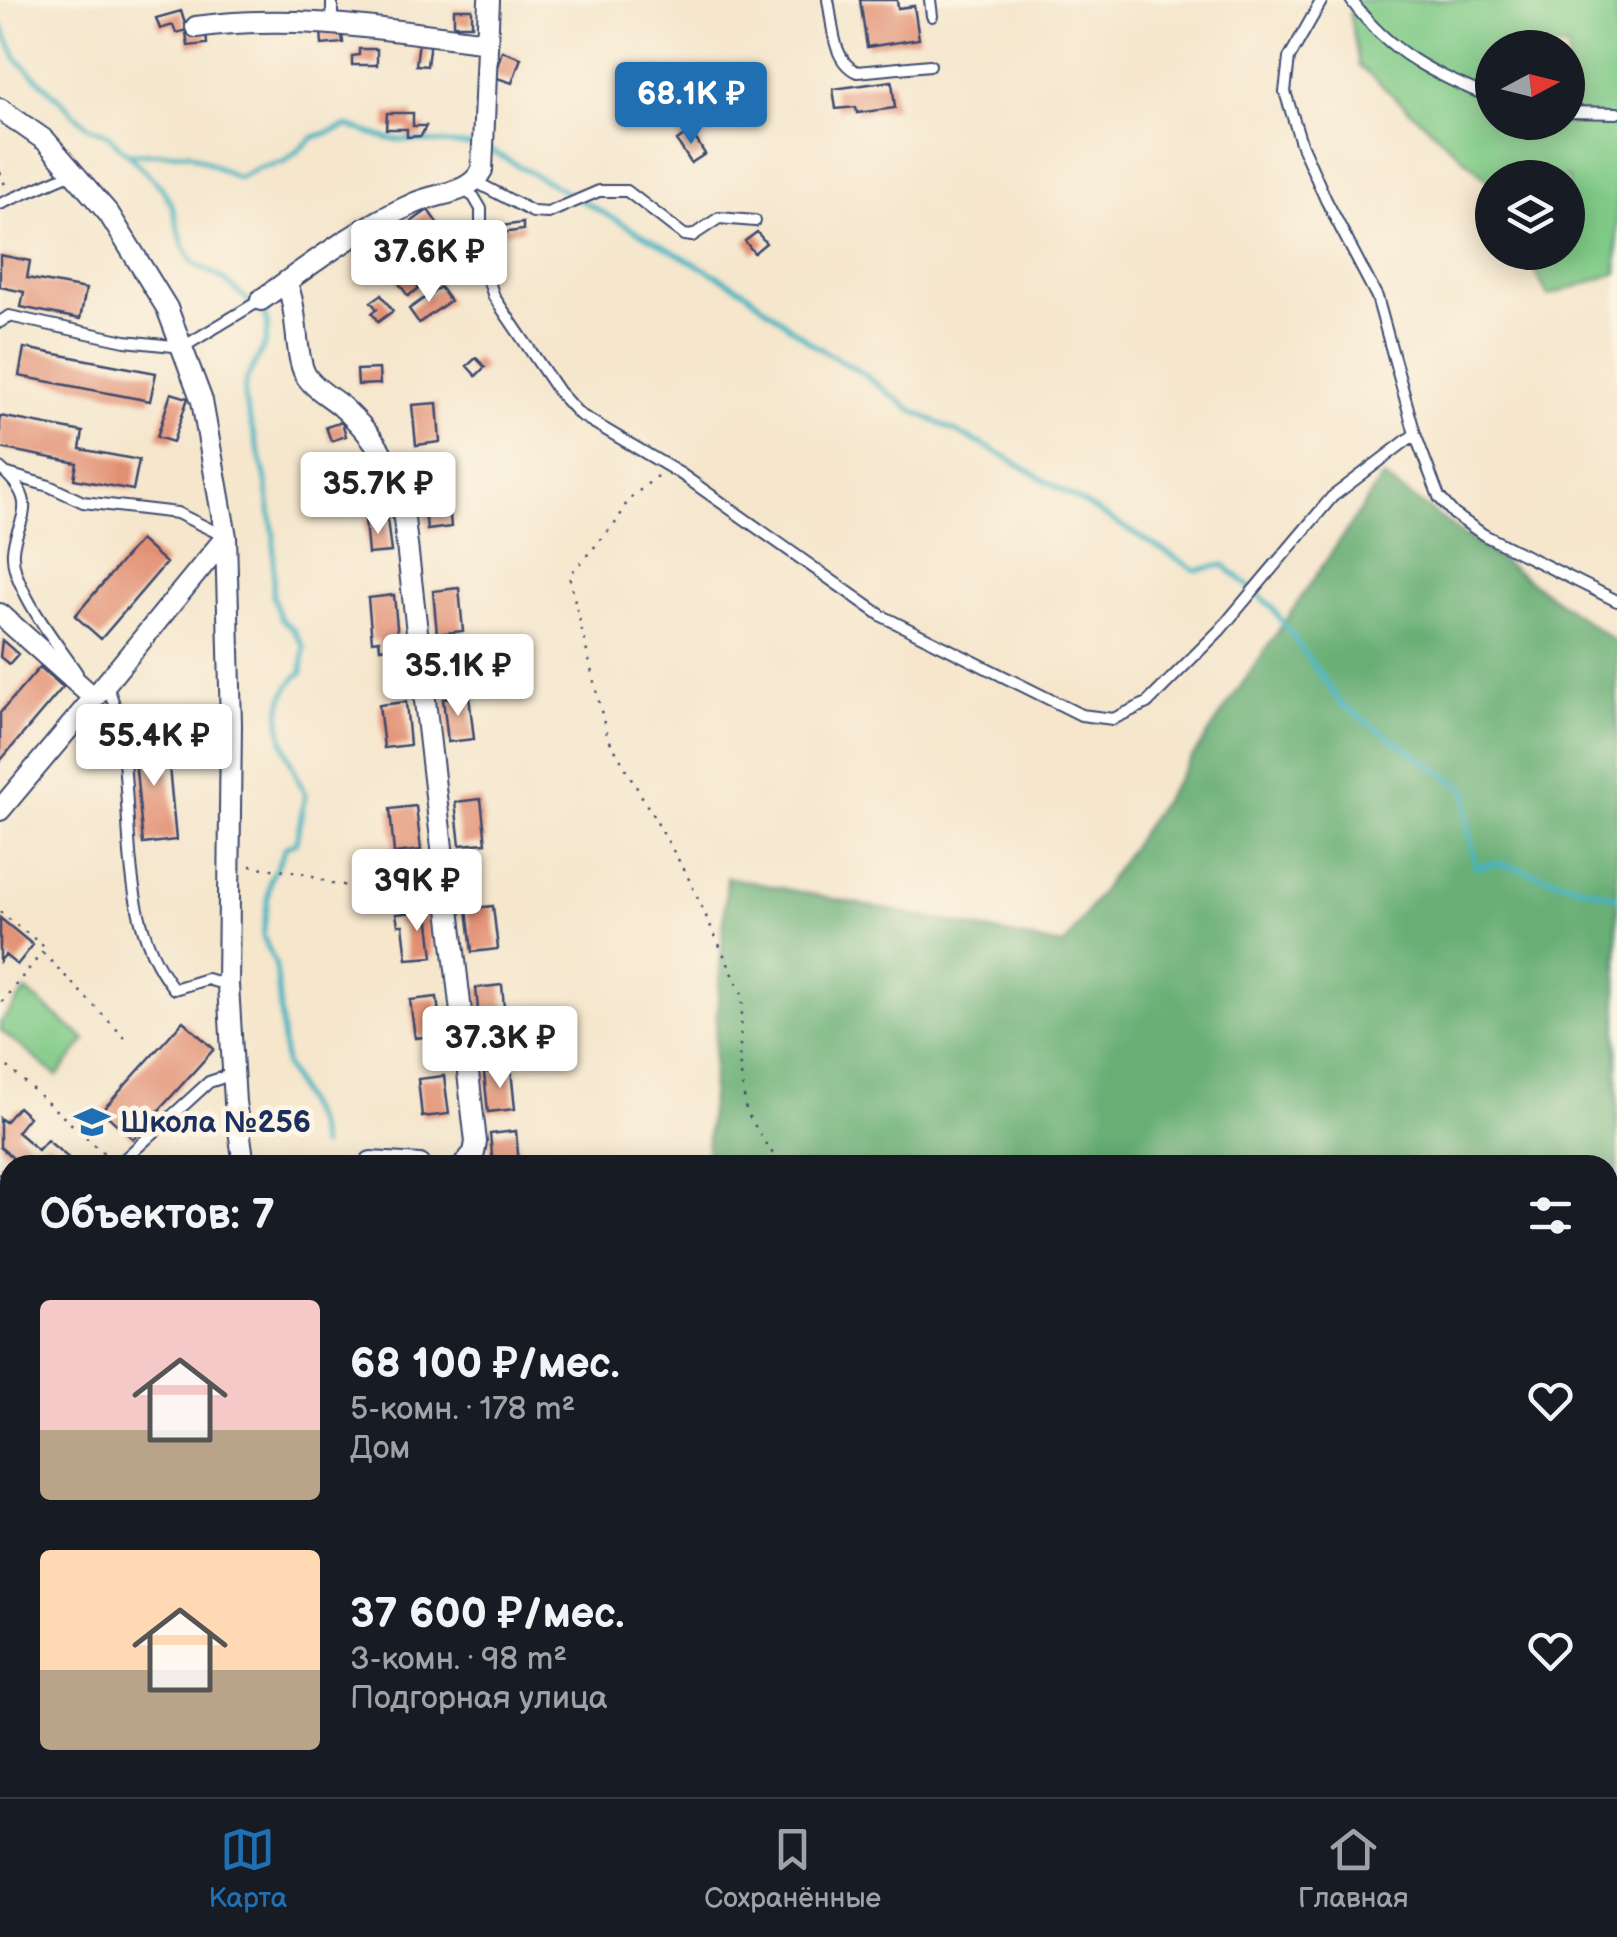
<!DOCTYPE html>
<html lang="ru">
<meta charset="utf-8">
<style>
:root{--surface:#171b24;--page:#20242c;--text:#f1f3f6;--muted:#9ea1a6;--line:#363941;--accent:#1f6fb2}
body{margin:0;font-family:"Balsamiq Sans",sans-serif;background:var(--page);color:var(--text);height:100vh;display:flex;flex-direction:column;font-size:38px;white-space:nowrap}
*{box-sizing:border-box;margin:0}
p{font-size:32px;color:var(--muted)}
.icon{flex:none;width:55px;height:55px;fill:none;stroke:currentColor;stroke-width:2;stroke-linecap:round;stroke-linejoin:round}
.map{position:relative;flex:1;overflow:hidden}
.sheet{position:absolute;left:0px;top:1155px;width:1618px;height:642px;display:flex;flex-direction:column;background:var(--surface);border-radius:30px 30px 0 0;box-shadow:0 5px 25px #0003}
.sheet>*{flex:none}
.needle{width:65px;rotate:83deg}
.controls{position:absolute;left:1475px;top:30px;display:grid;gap:20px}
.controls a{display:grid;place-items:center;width:110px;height:110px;border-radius:50%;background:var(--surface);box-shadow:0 5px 25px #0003;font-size:50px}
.price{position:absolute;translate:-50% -85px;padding:0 22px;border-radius:10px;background:#fff;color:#222;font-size:32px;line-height:65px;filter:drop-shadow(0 2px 5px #0008)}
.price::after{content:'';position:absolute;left:50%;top:60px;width:30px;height:22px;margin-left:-15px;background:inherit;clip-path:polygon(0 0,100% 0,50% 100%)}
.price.on{background:var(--accent);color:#fff}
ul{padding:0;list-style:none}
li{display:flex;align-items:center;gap:30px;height:250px;padding:0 40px}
li span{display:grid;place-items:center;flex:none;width:280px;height:200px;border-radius:10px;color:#555}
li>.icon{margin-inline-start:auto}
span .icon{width:120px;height:120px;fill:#fffc;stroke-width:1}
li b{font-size:42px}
h2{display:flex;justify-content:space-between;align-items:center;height:120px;padding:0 40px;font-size:42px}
.dock{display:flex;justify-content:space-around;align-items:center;height:140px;border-top:2px solid var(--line);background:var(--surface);font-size:28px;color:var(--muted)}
.dock a{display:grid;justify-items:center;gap:5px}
.dock .on{color:var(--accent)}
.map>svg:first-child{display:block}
.green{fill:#80ca87;stroke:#4e7c72;stroke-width:2.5;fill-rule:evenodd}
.forest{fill:#68ae74;stroke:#426e69;stroke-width:2.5}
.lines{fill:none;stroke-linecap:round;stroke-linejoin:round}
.stream{stroke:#45b4c1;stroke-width:5}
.river{stroke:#45b4c1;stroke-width:30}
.building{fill:#e29073}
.service-casing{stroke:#3c4a6e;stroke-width:14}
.minor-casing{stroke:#3c4a6e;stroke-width:24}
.tertiary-casing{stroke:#3c4a6e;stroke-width:29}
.path{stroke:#3c4a6e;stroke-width:2.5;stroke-dasharray:2.5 8;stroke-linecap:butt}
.service{stroke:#fff;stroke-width:10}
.minor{stroke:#fff;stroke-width:20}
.tertiary{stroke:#fff;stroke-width:25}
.labels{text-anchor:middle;stroke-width:10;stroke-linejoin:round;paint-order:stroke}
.poi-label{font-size:30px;font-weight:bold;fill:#1b2f5e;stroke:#fcf5e5;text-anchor:start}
</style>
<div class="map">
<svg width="1617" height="1797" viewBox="0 0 1617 1797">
<rect width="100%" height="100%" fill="#fcf5e5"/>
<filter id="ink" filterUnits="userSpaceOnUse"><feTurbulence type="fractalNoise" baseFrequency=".01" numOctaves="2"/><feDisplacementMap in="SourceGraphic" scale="20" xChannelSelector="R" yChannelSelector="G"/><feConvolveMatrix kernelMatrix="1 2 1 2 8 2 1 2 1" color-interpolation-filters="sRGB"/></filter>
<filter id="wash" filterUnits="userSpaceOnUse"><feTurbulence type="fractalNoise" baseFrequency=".0048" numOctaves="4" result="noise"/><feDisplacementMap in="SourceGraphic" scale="40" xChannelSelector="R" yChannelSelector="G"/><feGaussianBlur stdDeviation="2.25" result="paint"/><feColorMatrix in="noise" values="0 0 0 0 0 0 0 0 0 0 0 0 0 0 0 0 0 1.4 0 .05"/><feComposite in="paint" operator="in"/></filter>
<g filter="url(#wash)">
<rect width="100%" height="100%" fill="#f5e6cc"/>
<path class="green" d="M1351,0H1617V273L1548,296L1525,253L1568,252V178H1492V189L1488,180L1359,65L1350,16ZM1492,48H1568V122H1492Z
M26,991L86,1040L57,1076L0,1030V1023Z"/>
<path class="forest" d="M1383,477L1617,643V1797H1135L1131,1788H1608V1165H706L727,877L1064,946Z"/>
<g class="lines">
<path class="stream" d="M0,23L17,59L87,126L107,134L162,188L172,205L183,245L193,263L223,279L265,315L268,326L265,344L245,383L244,399L265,475L274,537L273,596L281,619L293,629L304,647L302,672C260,707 288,754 305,795L296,842L286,847L270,880L263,936L276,966L285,1065L315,1123L321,1146
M488,149L743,290L812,344L862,373L912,410L999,453L1196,570L1224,565L1271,606L1341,704L1467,790L1468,826L1476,867L1498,863L1617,897
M128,154L189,153L238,178L260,167L284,162L314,137L348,126L389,139L478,146"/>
<path class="river" d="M994,1788L998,1797"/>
</g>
<g id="blocks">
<path class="building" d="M860,0H897L898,8L914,6L919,39L867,47Z
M454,9H472V25H454Z
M181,11L187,30L176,33L173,25L160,29L156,18Z
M341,26L343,43L322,45L321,29Z
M206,31L207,44L188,46L186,33Z
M419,40L430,41L427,66L416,65Z
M359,49H377V65H352V56L359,55Z
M502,51L521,58L512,83L494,77Z
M658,67L667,81L647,93L639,79Z
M892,81L895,108L857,113L856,107L836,109L833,89Z
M387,113H413V126H426L421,136L407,137V129H386Z
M691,131L705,154L691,163L677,141Z
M428,210L458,253L415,283L419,288L408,296L381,258L418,232L411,222Z
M523,223V230L495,234L494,227Z
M757,232L766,243L754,253L745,241Z
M0,255L30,261L27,278L86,289L80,319L21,307L24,292L0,287Z
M440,287L450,301L419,323L409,309Z
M381,295L393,311L378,322L372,313L377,309L371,302Z
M24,348L156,373L150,401L19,376Z
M476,358L485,367L476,376L467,366Z
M379,369L380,384L358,385L357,370Z
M171,393L188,398L173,442L157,437Z
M437,403L440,442L416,445L412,405Z
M0,416L83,432L80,449L139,460L133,490L74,479L77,463L0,448Z
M342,422L346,436L331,441L326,427Z
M447,483L451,527L427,530L423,485Z
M387,519L391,552L368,554L365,521Z
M140,540L166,563L101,639L75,616Z
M459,588L463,631L437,634L433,591Z
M394,595L398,638L395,639L396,646L380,648L379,640L372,641L368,598Z
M2,640L18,654L9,664L0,657Z
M40,667L63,687L0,761V713Z
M469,696L474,739L448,742L443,699Z
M406,702L410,745L384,748L379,705Z
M166,735L176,840L143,844L133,738Z
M481,799L486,843L460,845L455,802Z
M416,806L421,850L394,853L390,809Z
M493,906L498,949L472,952L467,909Z
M425,911L428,913L433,957L407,959L403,925H398L396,914Z
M0,918L33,945L17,965L5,955L0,961Z
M502,985L506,1029L480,1031L476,988Z
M437,997L441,1035L415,1038L410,1000Z
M183,1021L214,1049L133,1139L102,1111Z
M511,1070L515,1109L488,1112L484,1073Z
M444,1076L449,1114L422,1117L418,1079Z
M18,1107L29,1117L17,1132L38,1150L47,1140L77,1165H10V1213L2,1206L0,1209V1173L13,1158L0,1147V1118L5,1122Z
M516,1131L519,1165H493L490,1134Z
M0,1406L10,1414V1458L0,1449Z
M81,1788H99L111,1797H73Z
M298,1788H347L348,1797H261L260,1791Z
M615,1788H666L678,1797H626Z
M845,1788H871L877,1797H852Z"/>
</g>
</g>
<g filter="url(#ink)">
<use href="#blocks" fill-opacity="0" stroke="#3c4a6e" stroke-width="2.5"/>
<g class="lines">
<defs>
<path id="service" d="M332,0V22
M828,0C833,24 832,61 857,72L930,65
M930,0L932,16
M1322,0L1289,58L1285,92L1302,146L1326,200L1377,297L1415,434L1439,497L1454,514L1484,535L1617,601
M1351,0C1390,54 1433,73 1492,98
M1568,112L1617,113
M476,182L533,212L548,213L599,191H627L684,235L692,236L719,218L755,221
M464,190L474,197L481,209V257L494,297L558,391L579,414L681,474L882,616L1081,715L1113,719L1147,703L1220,630L1332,497L1415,434
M0,204L75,172
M0,322L9,316L125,341L183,347L261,300
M0,468C53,513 0,526 16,573C29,609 56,642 77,673
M8,474L49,486L83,502L177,513L224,536
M106,685C121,714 123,742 125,774C131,848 126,929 174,989L207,979L227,985
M118,1165L209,1082L233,1074
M0,1307L10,1308
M0,1559L10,1546
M436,1788L437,1797
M587,1788L599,1797
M684,1788L696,1797
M774,1788L783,1797
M0,1794L10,1781
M34,1797L42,1788
M529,1797L536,1788"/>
<path id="minor" d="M196,27C295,13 389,30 487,42
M0,109L46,141L109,214L167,308L202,401L226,537L231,725L228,985L235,1102L244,1165
M286,282C299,311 294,353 305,374C312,387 329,396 340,405C380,441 394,467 404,519L476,1142L474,1153L463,1165
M261,300C311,264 358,228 415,203C440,192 469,195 482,170L489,0
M0,614L94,698L226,537
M0,810L94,698
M371,1162L420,1165
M209,1797L217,1788"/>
<path id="tertiary" d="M0,1650L10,1659
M164,1788L175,1797"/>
</defs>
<use href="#service" class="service-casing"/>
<use href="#minor" class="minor-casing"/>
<use href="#tertiary" class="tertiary-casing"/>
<path class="path" d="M0,172L5,185
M657,476L628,500L618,520L569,576L607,736L686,873L743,996L739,1060L746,1111L770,1151L790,1165
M250,866L308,874L333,884L350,886L372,888L429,883
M0,912L46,948L0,1004
M43,953L129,1042
M0,1060L107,1156
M306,1165L354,1163
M1608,1700L1617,1692
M253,1788L254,1797
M1532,1788L1548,1797
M1550,1797L1554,1788"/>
<use href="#service" class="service"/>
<use href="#minor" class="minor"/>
<use href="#tertiary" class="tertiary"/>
</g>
</g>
<defs>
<symbol id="school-bare" viewBox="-9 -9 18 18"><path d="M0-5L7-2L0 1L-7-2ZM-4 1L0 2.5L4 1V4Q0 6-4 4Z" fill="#1f6fb2" stroke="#fcf5e5" stroke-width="2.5" paint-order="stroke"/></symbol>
</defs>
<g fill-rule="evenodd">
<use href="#school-bare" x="67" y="1097" width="50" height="50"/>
</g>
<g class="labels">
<g class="poi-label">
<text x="120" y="1132">Школа №256</text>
</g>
</g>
</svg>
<div class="controls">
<a><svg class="needle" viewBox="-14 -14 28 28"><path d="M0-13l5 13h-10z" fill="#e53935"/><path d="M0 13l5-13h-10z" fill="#9ea1a6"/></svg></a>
<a><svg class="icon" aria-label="layers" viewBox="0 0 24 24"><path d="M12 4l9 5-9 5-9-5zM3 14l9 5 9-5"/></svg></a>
</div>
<b class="price on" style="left:691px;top:147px">68.1K ₽</b>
<b class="price" style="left:429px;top:305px">37.6K ₽</b>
<b class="price" style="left:378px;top:537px">35.7K ₽</b>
<b class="price" style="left:458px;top:719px">35.1K ₽</b>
<b class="price" style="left:154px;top:789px">55.4K ₽</b>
<b class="price" style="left:417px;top:934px">39K ₽</b>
<b class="price" style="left:500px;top:1091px">37.3K ₽</b>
<section class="sheet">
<h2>Объектов: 7<svg class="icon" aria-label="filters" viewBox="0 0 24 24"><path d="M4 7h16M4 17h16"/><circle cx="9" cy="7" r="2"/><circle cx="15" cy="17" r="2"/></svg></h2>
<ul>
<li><span style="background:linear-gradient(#f6c9c9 65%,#b9a48a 0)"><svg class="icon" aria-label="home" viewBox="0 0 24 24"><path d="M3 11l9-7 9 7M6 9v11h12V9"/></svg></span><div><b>68 100 ₽/мес.</b><p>5-комн. · 178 m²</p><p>Дом</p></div><svg class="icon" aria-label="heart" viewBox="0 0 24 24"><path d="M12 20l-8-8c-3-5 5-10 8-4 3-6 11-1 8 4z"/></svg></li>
<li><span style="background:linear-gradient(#ffd9b3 60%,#b9a48a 0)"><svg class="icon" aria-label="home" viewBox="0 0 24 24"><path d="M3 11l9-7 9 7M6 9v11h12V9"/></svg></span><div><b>37 600 ₽/мес.</b><p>3-комн. · 98 m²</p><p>Подгорная улица</p></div><svg class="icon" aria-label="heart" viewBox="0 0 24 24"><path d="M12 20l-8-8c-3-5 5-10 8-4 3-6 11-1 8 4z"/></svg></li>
</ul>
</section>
</div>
<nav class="dock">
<a class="on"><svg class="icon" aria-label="map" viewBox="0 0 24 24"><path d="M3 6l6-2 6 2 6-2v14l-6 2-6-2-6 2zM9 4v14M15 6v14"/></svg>Карта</a>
<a><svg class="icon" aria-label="saved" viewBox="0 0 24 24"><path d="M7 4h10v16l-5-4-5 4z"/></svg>Сохранённые</a>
<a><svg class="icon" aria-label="home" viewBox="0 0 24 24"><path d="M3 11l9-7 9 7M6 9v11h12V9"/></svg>Главная</a>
</nav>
